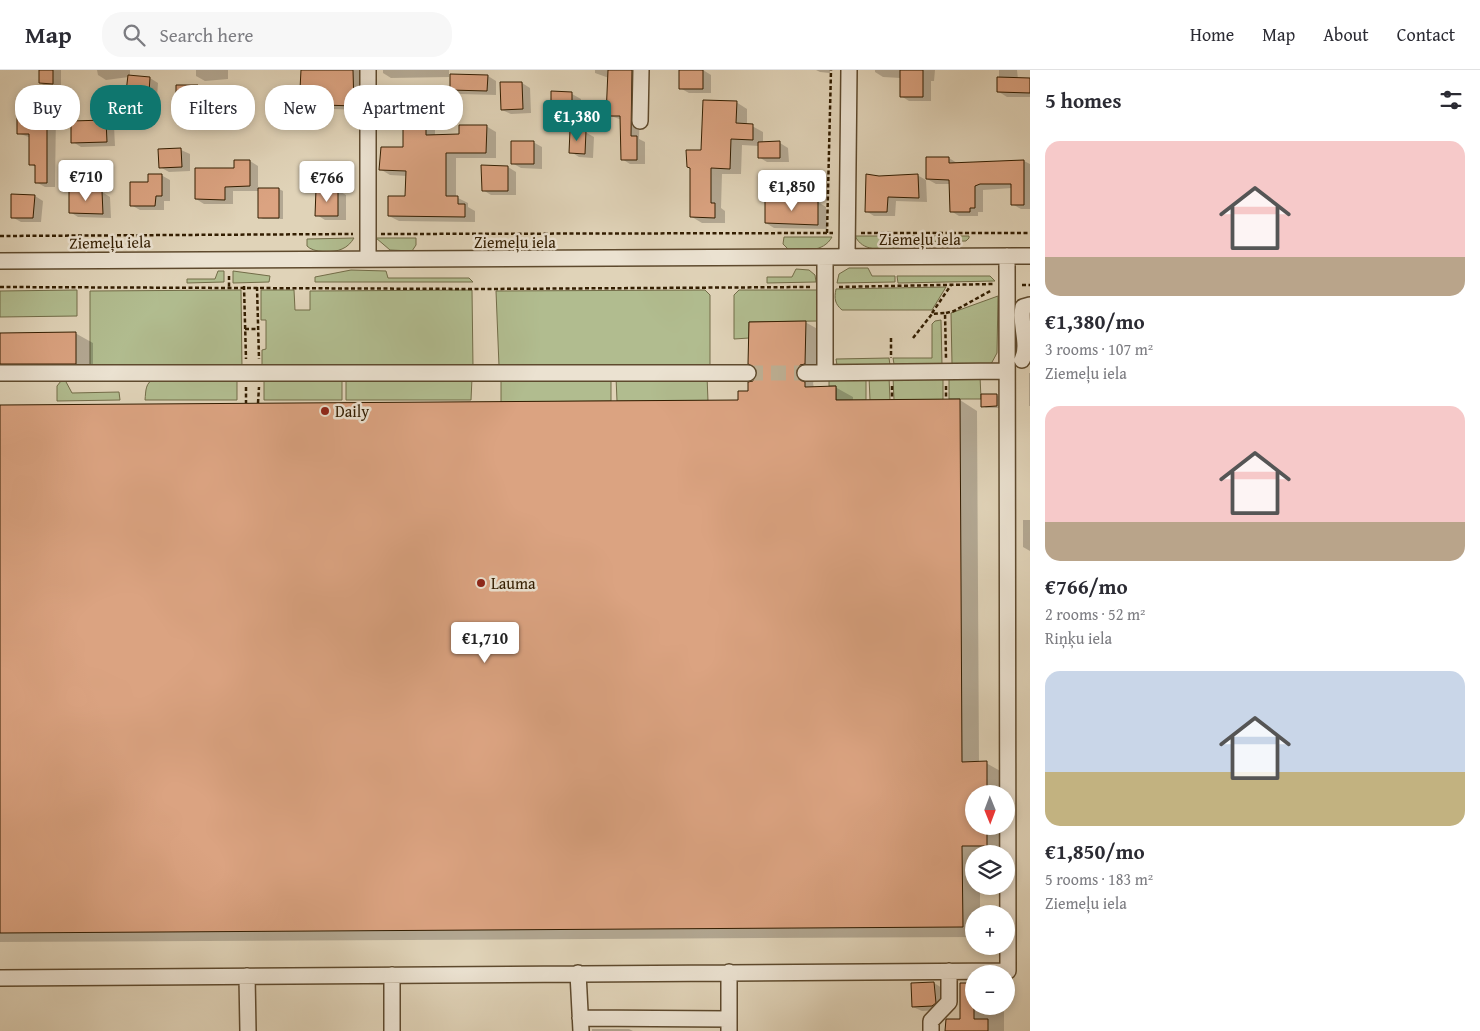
<!DOCTYPE html>
<meta charset="utf-8">
<style>
:root{--surface:#fff;--page:#f7f7f7;--text:#2b2b33;--muted:#7c7c81;--line:#e1e1e2;--accent:#0f766e}
body{margin:0;font-family:"Gentium Book Plus",serif;background:var(--page);color:var(--text);height:100vh;display:flex;flex-direction:column;font-size:19px;white-space:nowrap}
*{box-sizing:border-box;margin:0}
p{font-size:16px;color:var(--muted)}
.icon{flex:none;width:28px;height:28px;fill:none;stroke:currentColor;stroke-width:2;stroke-linecap:round;stroke-linejoin:round}
.map{position:relative;flex:1;overflow:hidden}
.details{display:flex;flex-direction:column;background:var(--surface);width:450px}
.details>*{flex:none}
.hud{position:absolute;left:15px;top:15px;width:475px;height:45px;display:flex;gap:10px}
.needle{width:32px;rotate:179deg}
.tools{position:absolute;left:965px;top:715px;display:grid;gap:10px}
.tools a{display:grid;place-items:center;width:50px;height:50px;border-radius:50%;background:var(--surface);box-shadow:0 2px 8px #0003;font-size:25px}
.price{position:absolute;translate:-50% -42px;padding:0 11px;border-radius:5px;background:#fff;color:#222;font-size:16px;line-height:32px;filter:drop-shadow(0 1px 2px #0008)}
.price::after{content:'';position:absolute;left:50%;top:30px;width:15px;height:11px;margin-left:-8px;background:inherit;clip-path:polygon(0 0,100% 0,50% 100%)}
.price.selected{background:var(--accent);color:#fff}
ul{padding:0;list-style:none}
li{display:grid;align-content:center;gap:10px;height:265px;padding:0 15px}
li span{display:grid;place-items:center;height:155px;border-radius:15px;color:#555}
li>.icon{margin-inline-start:auto}
span .icon{width:90px;height:90px;fill:#fffc;stroke-width:1}
li b{font-size:21px}
h2{display:flex;justify-content:space-between;align-items:center;height:60px;padding:0 15px;font-size:21px}
.tag{padding:0 18px;border-radius:20px;background:var(--surface);box-shadow:0 2px 8px #0003;font-size:18px;line-height:45px}
.tag.selected{background:var(--accent);color:#fff}
header{display:flex;align-items:center;gap:30px;box-sizing:border-box;height:70px;padding:0 25px;background:var(--surface);border-bottom:1px solid var(--line)}
header strong{font-size:24px}
nav{display:flex;gap:28px;margin-inline-start:auto;font-size:18px}
.search{width:350px;height:45px;background:var(--page);display:flex;align-items:center;gap:12px;box-sizing:border-box;padding:0 18px;border-radius:20px;color:var(--muted);font-size:19px}
main{display:flex;flex:1;min-height:0}
.map>svg:first-child{display:block}
.green{fill:#b1bc8f;stroke:#726c48}
.shadow{fill:#0003}
.building{fill:#dba381;stroke:#321d00}
.lines{fill:none;stroke-linecap:round;stroke-linejoin:round}
.minor-tunnel{stroke:#bdaf93;stroke-width:15;stroke-dasharray:15 8;stroke-linecap:butt}
.minor-casing{stroke:#5e4a2e;stroke-width:18}
.path{stroke:#321d00;stroke-width:2.5;stroke-dasharray:4 2.5;stroke-linecap:butt}
.minor{stroke:#ebe2d1;stroke-width:15}
.poi-dot{fill:#8f2418;stroke:#ebe2d1;stroke-width:2}
.labels{text-anchor:middle;stroke-width:5;stroke-linejoin:round;paint-order:stroke}
.street-label{font-size:16px;fill:#321d00;stroke:#ebe2d1}
.poi-label{font-size:16px;fill:#321d00;stroke:#ebe2d1;text-anchor:start}
</style>
<header>
<strong>Map</strong>
<div class="search"><svg class="icon" aria-label="search" viewBox="0 0 24 24"><circle cx="10" cy="10" r="6"/><path d="M15 15l6 6"/></svg>Search here</div>
<nav><a>Home</a><a>Map</a><a>About</a><a>Contact</a></nav>
</header>
<main>
<div class="map">
<svg width="1030" height="961" viewBox="0 0 1030 961">
<rect width="100%" height="100%" fill="#e0d3b8"/>
<filter id="stains"><feTurbulence type="fractalNoise" baseFrequency=".004" numOctaves="4"/><feColorMatrix values="0 0 0 0 .2 0 0 0 0 .09 0 0 0 0 .02 0 0 0 .5 -.17"/></filter>
<radialGradient id="worn" r=".72"><stop offset=".6" stop-color="#630" stop-opacity="0"/><stop offset="1" stop-color="#630" stop-opacity=".3"/></radialGradient>
<path class="green" d="M855,166H899V174L895,179C880,179 863,182 855,166Z
M906,166H969V168L966,171L908,172Z
M784,167H832C823,183 804,180 789,180L783,174Z
M354,168C351,173 347,177 342,179C334,183 313,183 307,176V169Z
M376,168H416V175L412,181L390,180Z
M849,198H868L872,206H895V212L837,213L839,204Z
M796,199L809,200L815,205L816,212L767,213V207H792Z
M351,200L386,201L388,208H469L473,212H315V207Z
M218,201H224V212L187,213V209H215Z
M233,201L270,206L269,212L233,213Z
M897,206H990L995,211L898,213Z
M946,217L932,240H842C835,234 834,229 836,219Z
M77,220V246L0,247V221Z
M241,220L242,298L90,299V221Z
M261,220H294L295,240H310V221L472,220L473,297L262,298V280L266,279V250H261Z
M705,220L710,225V297L499,296L496,221Z
M739,220H817L818,251L749,252V268L734,269V225Z
M998,226L997,283L991,294H952L951,243Z
M941,250L942,295L894,294L893,288H932V254L935,251Z
M889,288L890,295H837L836,289Z
M707,306L708,331H617L616,307Z
M943,306V330H894L893,307Z
M949,306H980L981,329H949Z
M501,307L611,308V331L501,332Z
M866,307V330H836V316H829V308Z
M869,307H889L890,330H870Z
M155,308H237V330H145C146,320 145,313 155,308Z
M264,308H342V330H264Z
M346,308H472L471,330H346Z
M65,310L72,323L119,322L120,330L57,331V316L61,311Z"/>
<path class="shadow" d="M40,0H61V18H49L40,13Z
M97,0H130V7L150,8L158,13L157,27L136,26L128,21L129,7L106,10L98,5Z
M196,0H228V9L205,11L196,6Z
M302,0H362V40L334,39L325,34V24L310,23L302,18Z
M383,0H449V7L391,8L383,3Z
M595,0H641L639,69L645,72V94H630L622,89V50L608,45L609,8L595,3Z
M680,0H703L711,5V23H689L680,18Z
M816,0H830V3L820,2Z
M875,0H935L934,11H931V31H909L901,26V8L883,7L875,2Z
M999,0H1017L1018,9H1030V27H1007L999,22Z
M488,6L496,11V25L460,24L451,19Z
M522,13L530,18L531,43L511,44L502,40Z
M198,16L207,21V35H186L177,30Z
M552,23L572,24L581,29L580,51H560L552,46Z
M736,32L747,39V55L752,56L763,62V73H780L788,78L789,92H767L759,87V76L742,75L741,104H722L721,138L725,141V153H702L692,147L702,82Z
M18,37H47L56,42L55,117H45L36,112V97L30,94L31,68L18,63Z
M425,47L435,53V66L460,65L486,56L496,62V88H456V127L468,133V137L475,141V152L399,151L389,146L406,127L407,106L390,105L380,99L405,79Z
M106,51L114,56L115,76L81,77L73,72Z
M585,62L594,67L593,88L579,87L571,82Z
M533,72L542,77V99L521,98L512,93Z
M160,80H181L190,84V101L169,102L160,97Z
M949,88L957,93L1024,91L1030,94V139H1021L1012,134V118L983,120V142H978V146H959L951,141L950,114H936L927,109Z
M250,91L258,96V119H279L283,121V149H263L259,147V121H233V134H204L196,129Z
M508,97L516,102V125H491L483,120Z
M161,105L170,110V131H164V140H140L131,135Z
M917,105L926,110L927,132L896,131L895,146H874L866,141L879,107Z
M337,120L346,125V150H325L317,145Z
M102,122L110,127L111,148L78,147L70,142Z
M35,126L43,131L41,152H21L12,147Z
M818,132L826,137L827,159L774,158L766,153Z
M805,252L823,262L817,305L813,313L814,318L835,317L853,327V331L960,330L977,341L979,693H986L1004,703V724H974V756H1004V784H974V816H980V844H974V867L0,872V336L739,331L749,322L754,312Z
M75,263L93,273V303L0,304V264Z
M1029,303H1030V336H1029Z
M997,325L1000,327L1001,338H986L982,336Z
M1023,450H1030V481L1023,477Z
M934,913L942,918L941,940L922,941L913,937Z
M974,936H1004V961H947L961,950Z
M592,959H629L633,961H592Z"/>
<path class="building" d="M39,0H53V14L39,13Z
M301,0H353L354,36L324,35V21L300,19Z
M608,0H632L631,66H637V90H621L620,46H606Z
M679,0H703V19H679Z
M900,0H923V27H900Z
M450,4L488,5L487,21L450,20Z
M128,5L150,7L149,23L126,22Z
M997,7L1030,8V23L997,22Z
M500,12H522L523,39L501,40Z
M176,15H198L199,30L176,31Z
M551,21L572,22V47L551,46Z
M703,30L737,31L736,53L753,54V70L731,69L730,99L711,98V133H715V148L690,147V98L687,97L686,80H701Z
M17,36H47V113H35V95H29V64H17Z
M403,46H426V65L459,64V55H487L486,83H446V126H458V134H465V147L388,146V126H405L406,101L379,100L381,77H403Z
M106,50L107,72L71,73V51Z
M570,60L586,61L585,84L569,83Z
M511,71H534V94H511Z
M780,71V88H758V72Z
M181,78L182,97L159,98L158,79Z
M926,87H949V93L1024,90V135H1011V114H980L975,116V138H970V142H950L949,110L926,109Z
M234,90H250V116L225,117V130L195,129V98H234Z
M481,95L508,96V121H482Z
M148,104H162V126H156L155,136H130V112H148Z
M866,104L879,106L918,104L919,128L888,127L887,142H865Z
M258,118H279V148H258Z
M69,119L102,121L103,144L69,143Z
M316,119H338V146H315Z
M11,124L35,125L33,148H11Z
M765,130L818,131V155L765,153Z
M806,251L805,294L800,295L796,303L797,308L805,312V317L836,316V330L960,329L962,692L987,691V724H974V756H987V776H962L963,857L0,863V335L738,330V321H748V312L753,311L757,303L756,298L748,294L749,252Z
M76,262V294H0V263Z
M981,324H997V336L981,337Z
M934,912L936,933L932,936L912,937L911,913Z
M960,913H974V949H988V961H945L946,949H960Z"/>
<g class="lines">
<path class="minor-tunnel" d="M748,303H805"/>
<defs>
<path id="minor" d="M640,51L641,0
M847,187L849,0
M825,188V303
M368,189V0
M0,191L1030,186
M1022,290C1030,274 1019,255 1023,237L1030,235
M0,303H748
M805,303L1006,301
M729,902V961
M578,903L581,961
M392,905V961
M247,906L248,961
M0,908L1008,901L1007,186
M580,948L729,949
M931,961V951L949,932V901"/>
</defs>
<use href="#minor" class="minor-casing"/>
<path class="path" d="M827,163L831,0
M861,163H1030
M381,164L833,163
M0,166L353,164
M229,206V217
M1022,215H1030
M244,216L246,289
M0,217L482,219L811,217
M257,217L259,289
M839,217L994,214
M932,243L951,215
M946,243L954,241L992,220
M245,259H258
M891,268V288
M913,268L932,244L945,243L946,288
M892,316V330
M946,316V329
M246,317V333
M258,333L259,317"/>
<use href="#minor" class="minor"/>
</g>
<g class="poi-dot">
<circle cx="325" cy="341" r="5"/>
<circle cx="481" cy="513" r="5"/>
</g>
<g class="labels">
<g class="street-label">
<text x="920" y="175">Ziemeļu iela</text>
<text transform="translate(110 172) rotate(-1)" y="6">Ziemeļu iela</text>
<text x="515" y="178">Ziemeļu iela</text>
</g>
<g class="poi-label">
<text x="335" y="347">Daily</text>
<text x="491" y="519">Lauma</text>
</g>
</g>
<rect width="100%" height="100%" filter="url(#stains)"/>
<rect width="100%" height="100%" fill="url(#worn)"/>
</svg>
<div class="tools">
<a><svg class="needle" viewBox="-14 -14 28 28"><path d="M0-13l5 13h-10z" fill="#e53935"/><path d="M0 13l5-13h-10z" fill="#7c7c81"/></svg></a>
<a><svg class="icon" aria-label="layers" viewBox="0 0 24 24"><path d="M12 4l9 5-9 5-9-5zM3 14l9 5 9-5"/></svg></a>
<a>+</a>
<a>−</a>
</div>
<b class="price selected" style="left:577px;top:72px">€1,380</b>
<b class="price" style="left:86px;top:132px">€710</b>
<b class="price" style="left:327px;top:133px">€766</b>
<b class="price" style="left:792px;top:142px">€1,850</b>
<b class="price" style="left:485px;top:594px">€1,710</b>
<div class="hud">
<a class="tag">Buy</a>
<a class="tag selected">Rent</a>
<a class="tag">Filters</a>
<a class="tag">New</a>
<a class="tag">Apartment</a>
</div>
</div>
<section class="details">
<h2>5 homes<svg class="icon" aria-label="filters" viewBox="0 0 24 24"><path d="M4 7h16M4 17h16"/><circle cx="9" cy="7" r="2"/><circle cx="15" cy="17" r="2"/></svg></h2>
<ul>
<li><span style="background:linear-gradient(#f6c9c9 75%,#b9a48a 0)"><svg class="icon" aria-label="home" viewBox="0 0 24 24"><path d="M3 11l9-7 9 7M6 9v11h12V9"/></svg></span><div><b>€1,380/mo</b><p>3 rooms · 107 m²</p><p>Ziemeļu iela</p></div></li>
<li><span style="background:linear-gradient(#f6c9c9 75%,#b9a48a 0)"><svg class="icon" aria-label="home" viewBox="0 0 24 24"><path d="M3 11l9-7 9 7M6 9v11h12V9"/></svg></span><div><b>€766/mo</b><p>2 rooms · 52 m²</p><p>Riņķu iela</p></div></li>
<li><span style="background:linear-gradient(#c9d6e8 65%,#c2b280 0)"><svg class="icon" aria-label="home" viewBox="0 0 24 24"><path d="M3 11l9-7 9 7M6 9v11h12V9"/></svg></span><div><b>€1,850/mo</b><p>5 rooms · 183 m²</p><p>Ziemeļu iela</p></div></li>
</ul>
</section>
</main>
